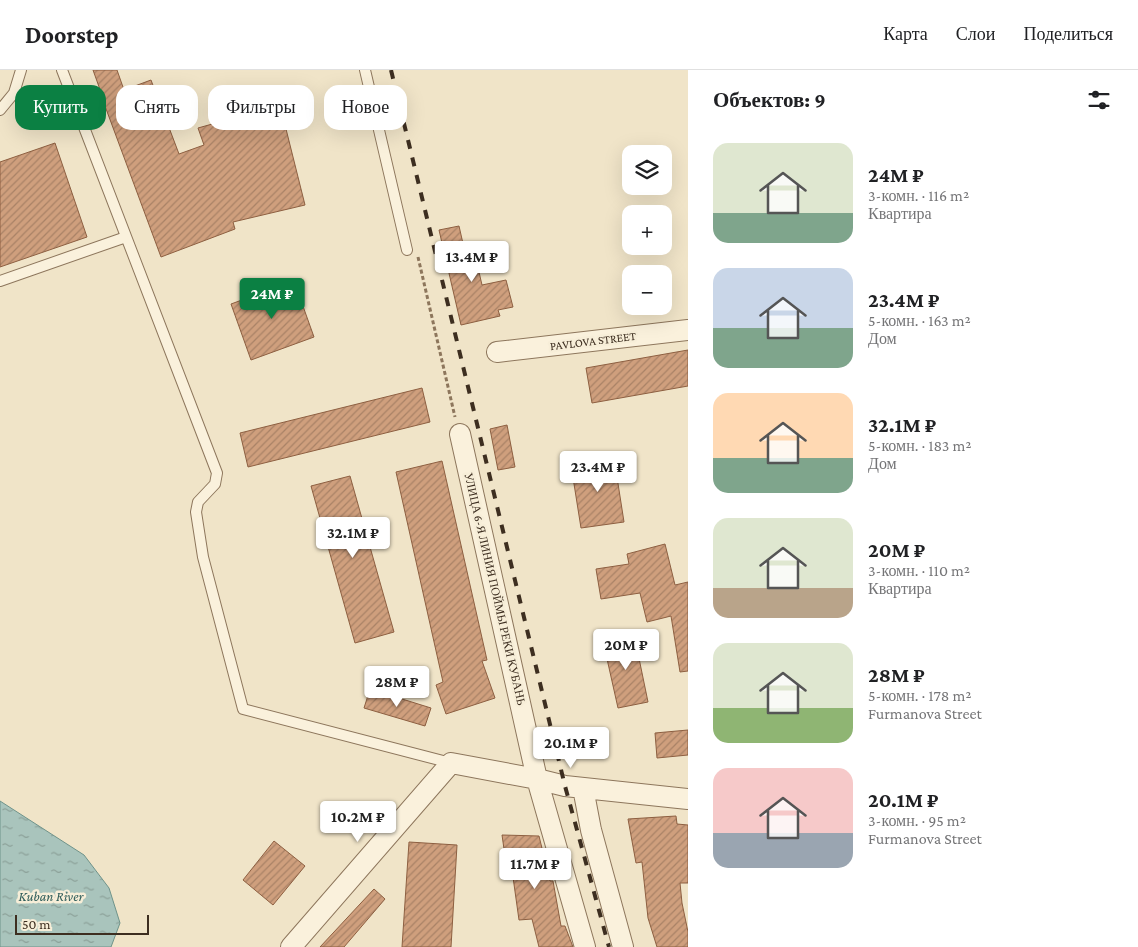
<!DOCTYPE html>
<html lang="ru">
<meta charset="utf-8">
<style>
:root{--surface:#fff;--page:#f6f6f6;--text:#202124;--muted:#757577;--line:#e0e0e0;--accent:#0b8043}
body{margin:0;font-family:"Crimson Pro",serif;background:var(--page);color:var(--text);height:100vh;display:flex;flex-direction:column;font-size:19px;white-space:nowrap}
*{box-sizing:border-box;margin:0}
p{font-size:16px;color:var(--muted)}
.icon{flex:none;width:28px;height:28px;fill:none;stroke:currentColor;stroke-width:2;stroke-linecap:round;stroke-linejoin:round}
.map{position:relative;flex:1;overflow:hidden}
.panel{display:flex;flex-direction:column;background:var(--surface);width:450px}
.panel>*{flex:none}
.hud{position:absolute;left:15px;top:15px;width:475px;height:45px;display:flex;gap:10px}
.tools{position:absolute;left:622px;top:75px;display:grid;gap:10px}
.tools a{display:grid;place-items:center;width:50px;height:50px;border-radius:10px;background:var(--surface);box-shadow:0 5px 20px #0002;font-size:25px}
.scale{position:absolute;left:15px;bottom:12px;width:134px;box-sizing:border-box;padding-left:5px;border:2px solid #3d2e20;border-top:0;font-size:14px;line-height:18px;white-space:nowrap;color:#3d2e20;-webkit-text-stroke:4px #f7eed8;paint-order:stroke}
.price{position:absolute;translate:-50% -42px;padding:0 11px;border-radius:5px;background:#fff;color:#222;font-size:16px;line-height:32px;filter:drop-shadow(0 1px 2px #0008)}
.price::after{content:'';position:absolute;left:50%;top:30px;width:15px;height:11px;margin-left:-8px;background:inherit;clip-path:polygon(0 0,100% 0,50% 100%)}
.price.selected{background:var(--accent);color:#fff}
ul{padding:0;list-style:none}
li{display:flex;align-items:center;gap:15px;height:125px;padding:0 25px}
li span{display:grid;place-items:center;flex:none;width:140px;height:100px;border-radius:15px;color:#555}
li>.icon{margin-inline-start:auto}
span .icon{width:60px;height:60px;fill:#fffc;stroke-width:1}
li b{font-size:21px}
h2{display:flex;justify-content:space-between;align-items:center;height:60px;padding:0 25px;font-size:21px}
.tag{padding:0 18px;border-radius:15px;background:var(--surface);box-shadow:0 5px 20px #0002;font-size:18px;line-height:45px}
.tag.selected{background:var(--accent);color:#fff}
header{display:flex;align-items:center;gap:30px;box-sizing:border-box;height:70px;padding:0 25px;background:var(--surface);border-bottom:1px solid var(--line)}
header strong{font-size:24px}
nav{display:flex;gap:28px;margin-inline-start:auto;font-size:18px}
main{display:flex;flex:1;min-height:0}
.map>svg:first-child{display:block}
.water{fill:url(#water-ripples);stroke:#6f938a}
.building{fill:url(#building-hatch);stroke:#8d5f41}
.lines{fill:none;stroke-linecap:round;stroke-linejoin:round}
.lane-casing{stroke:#8d765c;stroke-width:12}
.street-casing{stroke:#8d765c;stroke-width:22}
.path{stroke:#8d765c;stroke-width:3;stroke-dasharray:4 2.5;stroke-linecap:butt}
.lane{stroke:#faf1dc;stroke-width:10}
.street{stroke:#faf1dc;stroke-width:20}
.rail{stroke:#3d2e20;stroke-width:4;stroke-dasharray:9 9;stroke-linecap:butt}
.labels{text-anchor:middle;stroke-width:5;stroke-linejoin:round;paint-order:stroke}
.street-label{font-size:12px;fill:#3d2e20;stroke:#f7eed8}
.water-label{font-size:14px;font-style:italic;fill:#2f5d5a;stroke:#f7eed8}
</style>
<header>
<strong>Doorstep</strong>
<nav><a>Карта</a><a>Слои</a><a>Поделиться</a></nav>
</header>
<main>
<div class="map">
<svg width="688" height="877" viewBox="0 0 688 877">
<defs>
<pattern id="water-ripples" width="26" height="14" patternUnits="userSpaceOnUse" patternTransform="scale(1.25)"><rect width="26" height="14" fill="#a9c4bc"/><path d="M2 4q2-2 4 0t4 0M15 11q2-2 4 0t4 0" fill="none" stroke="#8ba098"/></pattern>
<pattern id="building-hatch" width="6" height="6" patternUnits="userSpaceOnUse" patternTransform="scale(1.25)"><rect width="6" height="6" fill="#cf9f7d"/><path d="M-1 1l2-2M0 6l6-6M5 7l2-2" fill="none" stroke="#a98266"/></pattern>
</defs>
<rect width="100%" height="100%" fill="#f0e4c8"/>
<path class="water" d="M0,731L84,785L109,818L120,853L111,877H0Z"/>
<path class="building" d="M93,0H117L124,20L151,10L179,84L204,75L198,58L280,35L305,135L233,152L235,159L161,187L102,28H103Z
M55,73L87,167L0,197V92Z
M459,156L467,191L476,189L482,215L506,210L513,237L498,240L500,246L461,255L439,160Z
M294,211L314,267L251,290L231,234Z
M688,280V316L592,333L586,298Z
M422,318L430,352L248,397L240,363Z
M507,355L515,397L498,400L490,359Z
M614,388L624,452L581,458L571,395Z
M442,391L487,590L482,591L495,628L446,644L436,615L443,612L396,402Z
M350,406L394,562L355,573L311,416Z
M665,474L675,515L688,512V601L680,602L671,546L647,552L640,523L601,529L596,499L629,494L627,484Z
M634,564L648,632L618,638L603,571Z
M370,619L431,638L425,656L364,638Z
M688,660V685L657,688L655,663Z
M676,746L677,754L688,755V813H680L682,833L688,862V877H657L648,848L642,792L636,793L628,749Z
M502,765L539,766L550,811H553L561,856H565L573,877H539L532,849L519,850L512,800H507Z
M274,771L305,796L273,835L243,810Z
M409,772L457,775L451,877H402Z
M374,819L385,829L344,877H320Z"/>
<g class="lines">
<defs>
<path id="lane" d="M62,0L217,403L215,414L198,432L196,442L203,487L243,639L451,693
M365,0L407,180
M0,40L14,23L21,0
M0,211L126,167"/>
<path id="street" d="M497,282L688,260
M460,364L537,709L585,877
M583,718L591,760L623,877
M291,877L451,693L537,709L565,716L688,729"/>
</defs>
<use href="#lane" class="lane-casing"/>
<use href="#street" class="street-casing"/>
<path class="path" d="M418,187L455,347"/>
<use href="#lane" class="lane"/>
<use href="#street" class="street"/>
<path class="rail" d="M391,0L565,716L609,877"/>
</g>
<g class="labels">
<g class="street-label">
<text transform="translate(593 271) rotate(-7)" y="4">PAVLOVA STREET</text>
<text transform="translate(495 519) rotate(77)" y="4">УЛИЦА 6-Я ЛИНИЯ ПОЙМЫ РЕКИ КУБАНЬ</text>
</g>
<g class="water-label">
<text x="51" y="831">Kuban River</text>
</g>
</g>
</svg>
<div class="tools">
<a><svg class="icon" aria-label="layers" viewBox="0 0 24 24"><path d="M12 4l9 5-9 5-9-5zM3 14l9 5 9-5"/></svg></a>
<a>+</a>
<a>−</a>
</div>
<div class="scale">50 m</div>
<b class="price" style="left:472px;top:213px">13.4M ₽</b>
<b class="price selected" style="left:272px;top:250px">24M ₽</b>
<b class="price" style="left:598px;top:423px">23.4M ₽</b>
<b class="price" style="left:353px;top:489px">32.1M ₽</b>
<b class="price" style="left:626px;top:601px">20M ₽</b>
<b class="price" style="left:397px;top:638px">28M ₽</b>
<b class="price" style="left:571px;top:699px">20.1M ₽</b>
<b class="price" style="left:358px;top:773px">10.2M ₽</b>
<b class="price" style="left:535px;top:820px">11.7M ₽</b>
<div class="hud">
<a class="tag selected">Купить</a>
<a class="tag">Снять</a>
<a class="tag">Фильтры</a>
<a class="tag">Новое</a>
</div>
</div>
<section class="panel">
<h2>Объектов: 9<svg class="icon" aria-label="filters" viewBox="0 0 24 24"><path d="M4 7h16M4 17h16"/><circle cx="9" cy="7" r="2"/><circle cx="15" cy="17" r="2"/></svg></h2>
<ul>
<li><span style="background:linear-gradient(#dfe7d0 70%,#7fa58c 0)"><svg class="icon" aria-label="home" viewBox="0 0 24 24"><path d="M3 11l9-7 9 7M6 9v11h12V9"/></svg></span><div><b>24M ₽</b><p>3-комн. · 116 m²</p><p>Квартира</p></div></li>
<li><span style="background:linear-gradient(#c9d6e8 60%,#7fa58c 0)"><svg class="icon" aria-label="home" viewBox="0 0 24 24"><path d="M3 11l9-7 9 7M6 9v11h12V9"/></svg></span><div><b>23.4M ₽</b><p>5-комн. · 163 m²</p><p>Дом</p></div></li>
<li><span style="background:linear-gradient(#ffd9b3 65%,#7fa58c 0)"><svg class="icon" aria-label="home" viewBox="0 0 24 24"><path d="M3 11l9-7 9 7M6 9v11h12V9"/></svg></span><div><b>32.1M ₽</b><p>5-комн. · 183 m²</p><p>Дом</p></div></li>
<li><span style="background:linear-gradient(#dfe7d0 70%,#b9a48a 0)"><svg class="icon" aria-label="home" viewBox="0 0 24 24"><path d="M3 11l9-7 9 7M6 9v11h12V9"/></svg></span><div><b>20M ₽</b><p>3-комн. · 110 m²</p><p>Квартира</p></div></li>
<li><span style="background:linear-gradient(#dfe7d0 65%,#8fb573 0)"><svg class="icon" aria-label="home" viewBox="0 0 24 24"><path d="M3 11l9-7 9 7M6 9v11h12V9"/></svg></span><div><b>28M ₽</b><p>5-комн. · 178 m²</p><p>Furmanova Street</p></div></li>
<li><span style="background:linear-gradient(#f6c9c9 65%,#9aa5b1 0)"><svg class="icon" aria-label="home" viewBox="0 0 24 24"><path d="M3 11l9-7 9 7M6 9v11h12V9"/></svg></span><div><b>20.1M ₽</b><p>3-комн. · 95 m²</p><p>Furmanova Street</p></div></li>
</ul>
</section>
</main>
